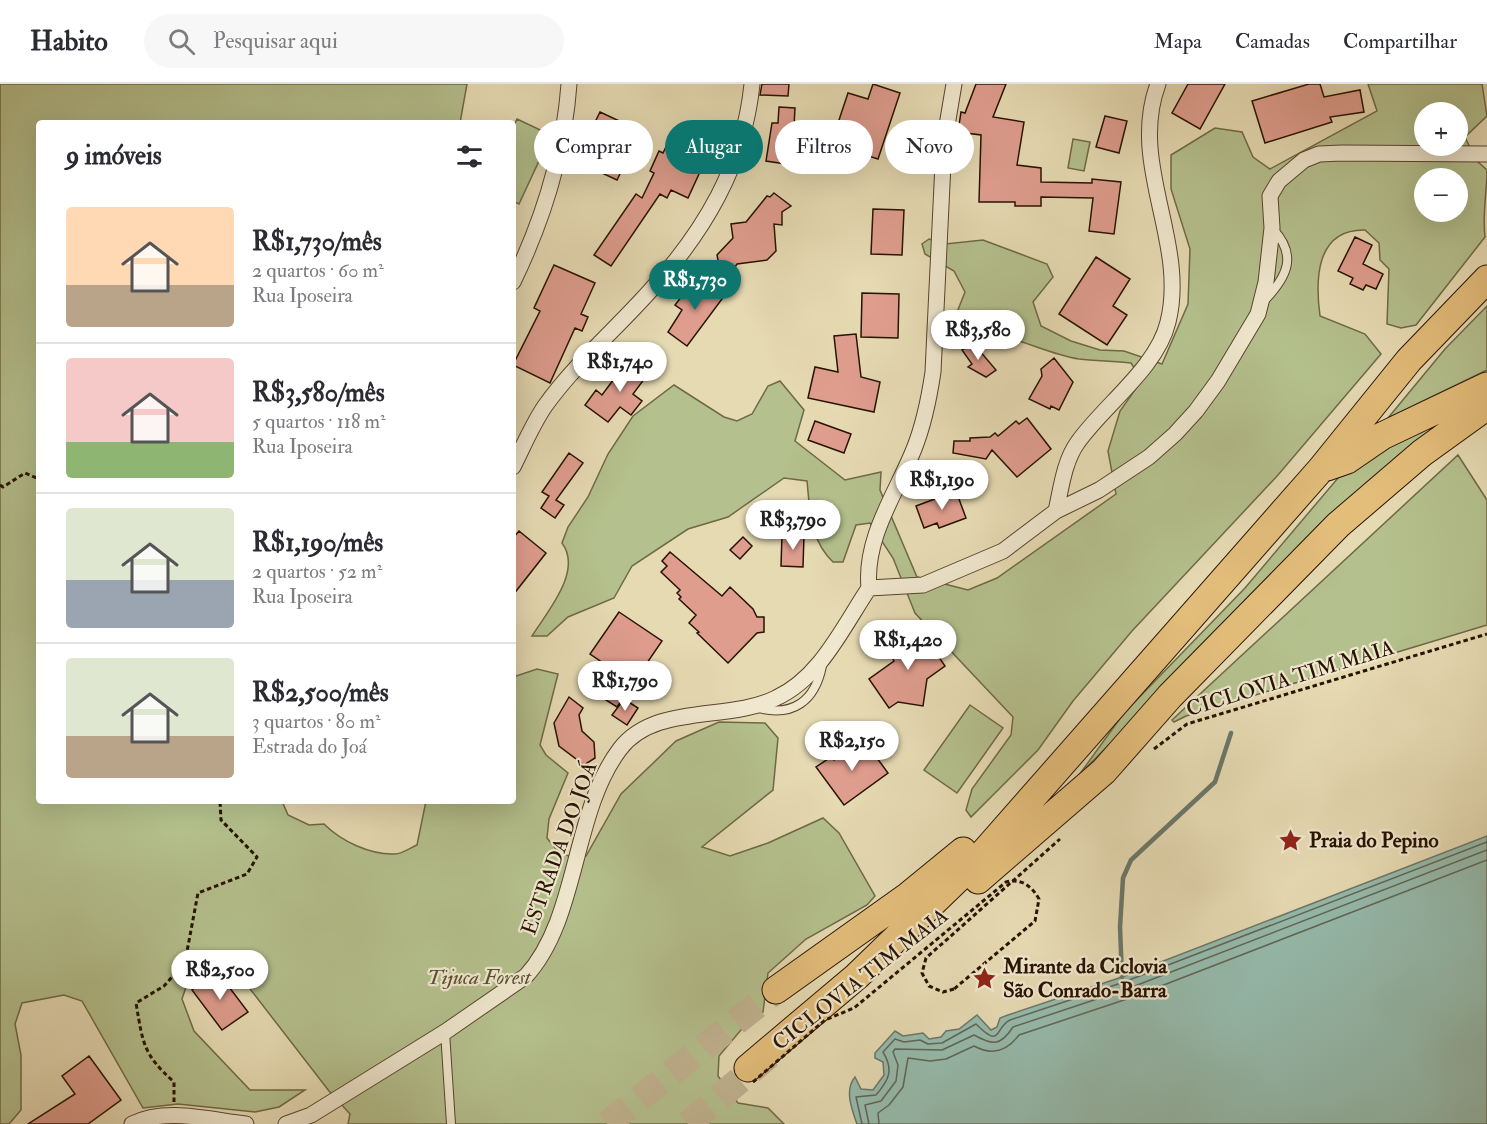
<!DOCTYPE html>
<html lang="pt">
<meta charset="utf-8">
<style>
:root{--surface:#fff;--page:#f7f7f7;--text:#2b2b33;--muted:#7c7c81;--line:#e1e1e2;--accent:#0f766e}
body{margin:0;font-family:"IM FELL Double Pica",serif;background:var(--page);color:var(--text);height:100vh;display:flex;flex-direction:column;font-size:22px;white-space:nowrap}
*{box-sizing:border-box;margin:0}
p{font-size:20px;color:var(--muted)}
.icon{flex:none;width:33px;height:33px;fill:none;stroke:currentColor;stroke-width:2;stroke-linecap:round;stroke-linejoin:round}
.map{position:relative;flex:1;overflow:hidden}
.side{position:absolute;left:36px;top:36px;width:480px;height:684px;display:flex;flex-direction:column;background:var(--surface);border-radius:6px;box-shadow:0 6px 24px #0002}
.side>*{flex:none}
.banner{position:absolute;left:534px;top:36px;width:570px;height:54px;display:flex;gap:12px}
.fabs{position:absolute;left:1414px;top:18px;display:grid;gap:12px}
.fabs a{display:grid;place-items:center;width:54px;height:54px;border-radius:50%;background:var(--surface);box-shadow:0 6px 24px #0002;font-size:30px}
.price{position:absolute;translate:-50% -51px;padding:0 14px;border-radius:21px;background:#fff;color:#222;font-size:20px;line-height:39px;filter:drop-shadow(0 2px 3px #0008)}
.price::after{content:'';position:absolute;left:50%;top:36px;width:18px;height:14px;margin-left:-9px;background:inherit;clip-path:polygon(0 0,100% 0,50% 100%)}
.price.current{background:var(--accent);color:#fff}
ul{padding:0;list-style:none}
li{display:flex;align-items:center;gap:18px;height:150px;padding:0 30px}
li+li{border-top:2px solid var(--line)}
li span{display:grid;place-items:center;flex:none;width:168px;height:120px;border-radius:6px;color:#555}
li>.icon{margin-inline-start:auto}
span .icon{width:72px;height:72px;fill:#fffc;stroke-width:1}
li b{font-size:26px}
h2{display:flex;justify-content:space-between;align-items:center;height:72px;padding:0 30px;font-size:26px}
.chip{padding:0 21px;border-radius:27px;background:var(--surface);box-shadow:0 6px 24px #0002;font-size:21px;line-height:54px}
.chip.current{background:var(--accent);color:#fff}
header{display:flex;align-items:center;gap:36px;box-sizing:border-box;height:84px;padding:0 30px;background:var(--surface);border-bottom:2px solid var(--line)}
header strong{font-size:28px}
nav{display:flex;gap:33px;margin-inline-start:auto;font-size:21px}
.search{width:420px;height:54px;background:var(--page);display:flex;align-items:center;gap:15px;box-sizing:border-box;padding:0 21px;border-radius:33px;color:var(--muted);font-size:22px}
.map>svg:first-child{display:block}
.green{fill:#b4c08d;stroke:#6e6946;stroke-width:1.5;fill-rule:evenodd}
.water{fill:#96bbad;stroke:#6a7768;stroke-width:1.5}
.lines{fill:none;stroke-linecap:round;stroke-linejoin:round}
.shore{stroke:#5f6656;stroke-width:1.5}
.stream{stroke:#6a7768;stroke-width:4.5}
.building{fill:#df9d8e;stroke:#281200;stroke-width:1.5}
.highway-tunnel{stroke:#c0b28f;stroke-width:27;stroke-dasharray:27 14;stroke-linecap:butt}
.lane-casing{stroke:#58442d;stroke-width:10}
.street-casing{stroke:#58442d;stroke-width:17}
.highway-casing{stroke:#281200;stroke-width:29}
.path{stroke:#281200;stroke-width:3;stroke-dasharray:4.5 3;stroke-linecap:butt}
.lane{stroke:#efe7ce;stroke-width:8}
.street{stroke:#efe7ce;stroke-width:15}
.highway{stroke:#e3bd7a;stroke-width:27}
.path-bridge{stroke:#281200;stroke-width:3;stroke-dasharray:4.5 3;stroke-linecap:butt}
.labels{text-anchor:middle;stroke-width:4.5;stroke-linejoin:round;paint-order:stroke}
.street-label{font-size:21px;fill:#281200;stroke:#efe7ce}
.poi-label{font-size:21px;font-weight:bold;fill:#281200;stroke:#efe7ce;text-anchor:start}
.park-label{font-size:21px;font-style:italic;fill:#594f31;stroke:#efe7ce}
</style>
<header>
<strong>Habito</strong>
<div class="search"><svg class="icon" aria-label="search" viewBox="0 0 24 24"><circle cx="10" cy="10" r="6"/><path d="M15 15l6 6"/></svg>Pesquisar aqui</div>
<nav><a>Mapa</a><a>Camadas</a><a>Compartilhar</a></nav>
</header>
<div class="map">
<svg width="1487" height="1040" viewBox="0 0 1487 1040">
<rect width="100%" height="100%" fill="#e6dab3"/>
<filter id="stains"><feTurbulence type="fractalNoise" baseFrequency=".00333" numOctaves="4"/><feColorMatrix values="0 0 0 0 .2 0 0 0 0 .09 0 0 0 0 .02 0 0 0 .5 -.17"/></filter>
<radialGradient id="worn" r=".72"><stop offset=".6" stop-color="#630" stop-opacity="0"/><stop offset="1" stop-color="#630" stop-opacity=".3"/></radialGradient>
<path class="green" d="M0,0H467L460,39H39V717H282L288,731L309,741L324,740C341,757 370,771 395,770C402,770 410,764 417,761L426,717H513V593L537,585L558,590L540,661L546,671L568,689L549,735L547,754C561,773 563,773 586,772L621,710L676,657L719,638L765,639L778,654L773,706L702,763L730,772L768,759L823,734L839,749L875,812L867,821L806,855L768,889L763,928L746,940L719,972L718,992L738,1019L768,1024L784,1040H348L350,1030L329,1007L230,879L219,878L190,891L182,915L194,947L250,1006H305L279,1023L255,1028L178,1020L143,1024L82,917L64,911L22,919L15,940L21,971V1026L9,1040H0Z
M1368,0H1482L1487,32L1465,53L1476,76L1487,86C1487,109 1482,130 1485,153L1416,241L1401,244L1387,240L1389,185L1380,176L1379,159L1365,146C1316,145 1315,195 1320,232L1365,250L1381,270L1278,391L1132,547L1073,617L1038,666L971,733L966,726L972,705L1011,651L1013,633L915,529L893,474L870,439L856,441L843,478H833C810,456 810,427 807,397L784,394L728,433L688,445L632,482L614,514L568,533L547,552H532C547,528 583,487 562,459L568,443L588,413L608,370L633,332L674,301L724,333L737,337L752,330L768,302L780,297L804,326L795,357L845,396L881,388L880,406L917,493L968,506L997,494L1116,410L1108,367L1120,327L1142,296L1131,279C1114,277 1096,277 1079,275C1039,269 998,240 957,251L950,246L965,208L954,187L925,170L922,160L929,155L945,160L983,156L1047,180L1053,193L1033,218L1041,242L1071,257L1100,266L1124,267L1162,280L1188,220L1190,165L1171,105V71L1215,44L1242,48L1253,73L1270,85L1377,27ZM1425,28H1458V62H1425ZM1425,94H1458V128H1425Z
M517,35L551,51L519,120L513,117V44Z
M1073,55L1090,58L1084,87L1068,84Z
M1487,222V286L1388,334L1445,265Z
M1464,323L1322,446L1079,691L1124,629L1245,504L1338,394L1385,362Z
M1458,371L1487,416V541L1186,632L1174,638L1172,636Z
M970,621L1003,644L957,709L924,686Z"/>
<path class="water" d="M1487,752V1040H857C852,1026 844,1006 855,993L861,1005L873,1006L884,991L883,978L875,974V969L895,947L903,952L923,949L929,955L941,953L946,947L959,945L977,931L991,946L997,943L1000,934L1008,931L1122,893Z"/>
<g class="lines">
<path class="shore" d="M862,1040L856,1013L876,1011C889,996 894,986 883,968L895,955L904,958L920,956L928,960L942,959L976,940C1002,966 994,944 1010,936L1124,898L1487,758
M869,1040L865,1021L881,1017L896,997L898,981L893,968L895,965L942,966L974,951C992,961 1000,963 1013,943L1127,905L1487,766
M879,1040L878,1029L889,1021L903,1003L908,974L930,977L946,975L974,962C992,972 1007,967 1019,951L1130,914L1487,776"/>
<path class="stream" d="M1122,893L1120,843L1123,794L1131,776L1215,698L1231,649"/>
</g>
<path class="building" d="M762,0H789L788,12L760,11Z
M873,0L900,9L878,75L831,60L848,9L868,15Z
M976,0H1006L993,33L1024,38L1017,81L1041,84V98L1092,99V95L1121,98L1114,150L1089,147L1093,114L1041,113V122H1015V118H979L981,51L958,48L961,28L965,29Z
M1188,0H1225L1200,45L1172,29Z
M1309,0H1320L1324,13L1360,6L1364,28L1330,33L1332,38L1265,59L1252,17Z
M779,23L795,24L794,42L805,44L799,82L766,77L772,39H778Z
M600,28L641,47L617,96L576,77Z
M1105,32L1127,37L1119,69L1096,63Z
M675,44L696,54L688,71L704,79L688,114L671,106L667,114L660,110L611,182L594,171L636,110L642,114L654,89L650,87L659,67L663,69Z
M774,109L791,122L782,128V141L774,140L776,167L767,176L737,180L735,183L720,186L717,171L733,154L731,140L746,138L767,112L770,113Z
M873,125L904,126L902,171L871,170Z
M1355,153L1372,161L1363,180L1383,190L1376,205L1366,201L1363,206L1350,200L1353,194L1338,187Z
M1096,173L1130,195L1113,222L1127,231L1107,261L1059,230Z
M554,181L595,199L581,230L588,233L582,247L575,244L550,299L513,281L540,227L534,224Z
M705,196L725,211L687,262L668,248L682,226L675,221L692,199L699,204Z
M862,209L899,210L898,254L861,253Z
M856,250L861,293L880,298L874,328L808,314L815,283L838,288L834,252Z
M973,259L996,286L986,293L968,283L972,280L962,266Z
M635,274L651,286L633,310L642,317L631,331L620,323L608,338L585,321L596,306L602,311L614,295L617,298Z
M1054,274L1073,298L1059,326L1051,322L1050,325L1029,315L1042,292L1041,285Z
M1027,334L1051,365L1017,393L992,366L986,375L953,369L954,357H970V354L990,353L995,349L998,352L1016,337L1019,340Z
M815,337L851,350L844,369L808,356Z
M569,369L583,379L556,416L564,421L555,434L541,424L549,412L542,408Z
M956,407L966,434L939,444L937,439L924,444L916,422Z
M519,447L546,469L513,511V454Z
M782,451H804L803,483L781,482Z
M743,453L752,462L740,475L730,466Z
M670,468L722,512L730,503L753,525L757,533H764V548L757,549L728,579L697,549L699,548L689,539L696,531L679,515L681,513L677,509L680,506L661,488L667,482L662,477Z
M619,528L662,557L617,623L587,604L603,579L590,570Z
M918,542L945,582L927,595L923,622L898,618L889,624L869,595L894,577L889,568L901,561L898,556Z
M569,613L583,624L579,631L582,647L594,658L595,674L584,681L559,662L554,639Z
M624,615L638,624L627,641L612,631Z
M863,655L888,689L844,721L816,683L831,673L834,676Z
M217,887L248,928L222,946L192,906Z
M89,972L121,1016L88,1040H28L75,1010L62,992Z"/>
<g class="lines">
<path class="highway-tunnel" d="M607,1040L776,906
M688,1040L769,971"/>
<defs>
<path id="lane" d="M1264,217C1287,193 1298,172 1273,145
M758,624C793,633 815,617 822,582
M445,948L451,1040"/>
<path id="street" d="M513,198C543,136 564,69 569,0
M513,383C523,363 532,341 545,322C575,280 615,246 649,208C704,148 744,81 752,0
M1056,427C1061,405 1064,377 1078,358C1104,321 1157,284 1168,238C1188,158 1128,80 1158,0
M869,504C864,454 896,410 914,365C924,340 929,315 933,288L944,59L954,0
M132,1040C166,1023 210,1036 246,1040
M286,1040L311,1031L445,948L526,892C579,834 572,728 620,665C655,619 728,638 776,614C820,594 843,543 869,504L923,501L1003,467L1056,427L1099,406L1149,373L1175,350L1196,327L1218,297L1258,230L1266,198L1272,144L1270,112L1279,97L1304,76L1319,70L1342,69L1487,70"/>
<path id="highway" d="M1327,383L1347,376L1382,352L1487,302
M978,796L1104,687L1170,612L1338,441L1422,369L1487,322
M776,906L908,812L963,767
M748,984L857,892L980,773L1321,385L1409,276L1487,195"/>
</defs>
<use href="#lane" class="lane-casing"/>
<use href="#street" class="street-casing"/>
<use href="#highway" class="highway-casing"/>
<path class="path" d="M0,401L3,403L25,389L39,395
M1154,665L1187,640L1487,550
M954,905L943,908L929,902L922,889L926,874L1060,755
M174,1018V998C143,970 143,960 136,919L164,902L185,878L198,809L247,790L257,773L221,736L220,717"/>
<use href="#lane" class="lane"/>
<use href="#street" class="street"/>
<use href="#highway" class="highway"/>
<path class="path-bridge" d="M753,998L825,936L854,924L1006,798C1021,794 1032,802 1039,815L1035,837L954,905"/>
</g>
<defs>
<symbol id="sight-bare" viewBox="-9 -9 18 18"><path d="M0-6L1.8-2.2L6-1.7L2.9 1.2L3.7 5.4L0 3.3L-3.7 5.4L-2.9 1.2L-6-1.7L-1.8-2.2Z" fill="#8f2418" stroke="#efe7ce" stroke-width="2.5" paint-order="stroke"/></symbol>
</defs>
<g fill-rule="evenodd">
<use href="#sight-bare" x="1274" y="740" width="33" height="33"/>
<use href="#sight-bare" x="968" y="878" width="33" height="33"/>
</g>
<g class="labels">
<g class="street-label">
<text transform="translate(1290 594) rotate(-17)" y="7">CICLOVIA TIM MAIA</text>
<text transform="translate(559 764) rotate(-70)" y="7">ESTRADA DO JOÁ</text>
<text transform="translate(860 895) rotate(-38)" y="7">CICLOVIA TIM MAIA</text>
</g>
<g class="poi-label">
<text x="1309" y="763">Praia do Pepino</text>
<text x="1003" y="889">Mirante da Ciclovia<tspan x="1003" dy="24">São Conrado-Barra</tspan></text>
</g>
<g class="park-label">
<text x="479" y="900">Tijuca Forest</text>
</g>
</g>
<rect width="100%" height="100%" filter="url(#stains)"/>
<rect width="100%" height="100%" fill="url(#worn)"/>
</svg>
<div class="fabs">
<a>+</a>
<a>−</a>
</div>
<b class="price current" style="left:695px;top:227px">R$1,730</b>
<b class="price" style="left:978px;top:277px">R$3,580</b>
<b class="price" style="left:620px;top:309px">R$1,740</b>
<b class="price" style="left:942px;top:427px">R$1,190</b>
<b class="price" style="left:793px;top:467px">R$3,790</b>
<b class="price" style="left:908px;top:587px">R$1,420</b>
<b class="price" style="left:625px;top:628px">R$1,790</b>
<b class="price" style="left:852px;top:688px">R$2,150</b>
<b class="price" style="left:220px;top:917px">R$2,500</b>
<div class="banner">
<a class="chip">Comprar</a>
<a class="chip current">Alugar</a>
<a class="chip">Filtros</a>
<a class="chip">Novo</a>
</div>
<section class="side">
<h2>9 imóveis<svg class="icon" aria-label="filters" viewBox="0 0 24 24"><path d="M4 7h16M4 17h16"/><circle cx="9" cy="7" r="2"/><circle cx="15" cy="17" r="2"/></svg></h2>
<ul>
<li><span style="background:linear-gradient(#ffd9b3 65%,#b9a48a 0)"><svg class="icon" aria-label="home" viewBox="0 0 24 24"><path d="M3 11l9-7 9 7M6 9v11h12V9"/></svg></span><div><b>R$1,730/mês</b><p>2 quartos · 60 m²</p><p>Rua Iposeira</p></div></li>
<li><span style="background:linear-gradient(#f6c9c9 70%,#8fb573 0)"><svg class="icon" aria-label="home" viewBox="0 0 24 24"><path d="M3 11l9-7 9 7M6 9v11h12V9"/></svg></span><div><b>R$3,580/mês</b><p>5 quartos · 118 m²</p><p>Rua Iposeira</p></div></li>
<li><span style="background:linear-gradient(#dfe7d0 60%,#9aa5b1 0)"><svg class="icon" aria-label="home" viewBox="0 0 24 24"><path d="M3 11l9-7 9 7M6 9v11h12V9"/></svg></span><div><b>R$1,190/mês</b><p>2 quartos · 52 m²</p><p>Rua Iposeira</p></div></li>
<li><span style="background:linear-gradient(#dfe7d0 65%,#b9a48a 0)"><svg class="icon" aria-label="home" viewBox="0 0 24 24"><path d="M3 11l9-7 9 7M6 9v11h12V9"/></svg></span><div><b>R$2,500/mês</b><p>3 quartos · 80 m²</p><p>Estrada do Joá</p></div></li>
</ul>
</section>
</div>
